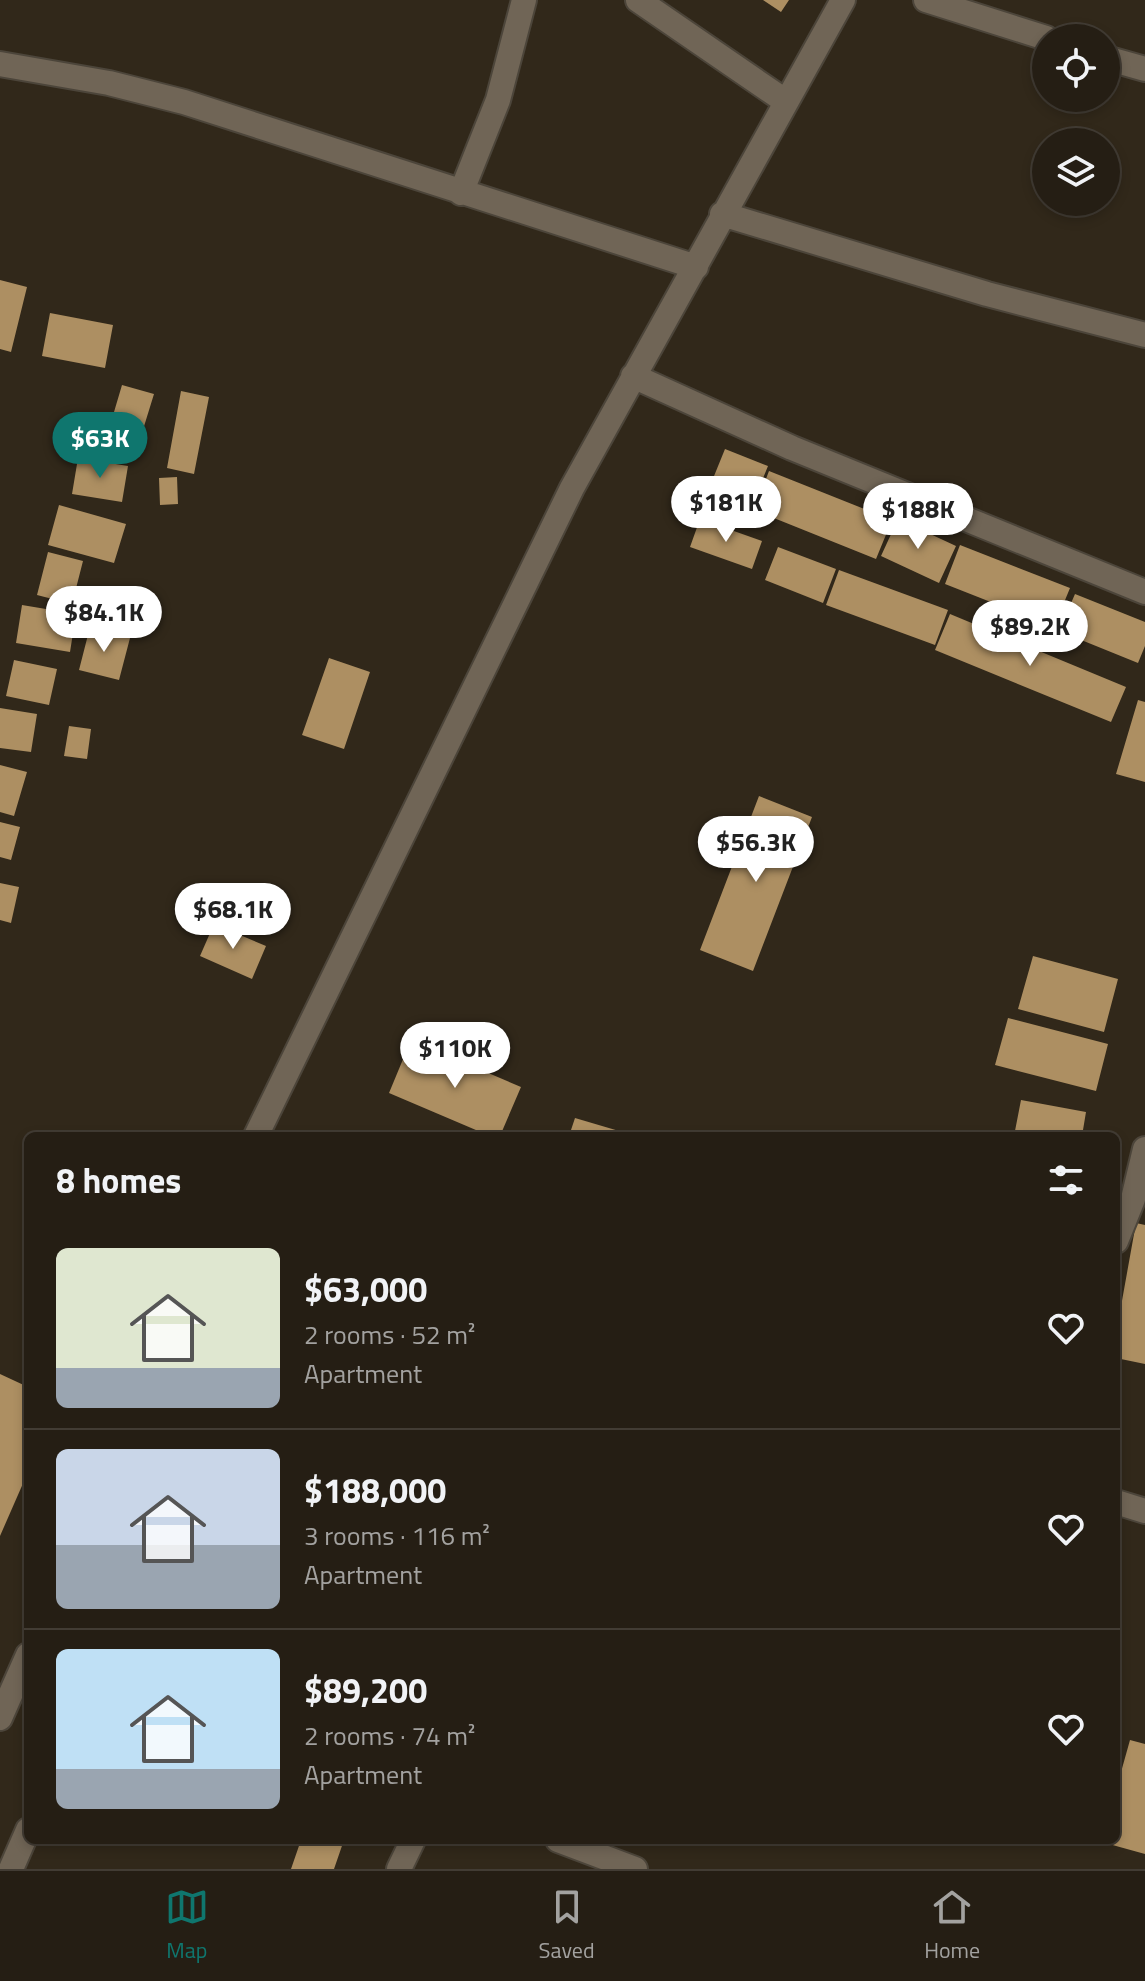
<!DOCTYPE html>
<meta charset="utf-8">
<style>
:root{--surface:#251e14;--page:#312b22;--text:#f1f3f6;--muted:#a3a2a0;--line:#423c34;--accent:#0f766e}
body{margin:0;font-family:"Titillium Web",sans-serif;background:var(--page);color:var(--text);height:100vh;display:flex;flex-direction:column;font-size:30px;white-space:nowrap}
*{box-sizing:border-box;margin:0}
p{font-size:26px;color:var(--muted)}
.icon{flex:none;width:44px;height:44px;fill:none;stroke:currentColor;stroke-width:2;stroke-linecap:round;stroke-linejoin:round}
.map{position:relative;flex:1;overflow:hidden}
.side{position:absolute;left:24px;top:1132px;width:1096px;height:712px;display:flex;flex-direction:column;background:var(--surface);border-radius:12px;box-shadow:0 4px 12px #0003,0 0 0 2px var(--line)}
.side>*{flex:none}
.tools{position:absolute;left:1032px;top:24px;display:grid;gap:16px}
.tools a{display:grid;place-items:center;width:88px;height:88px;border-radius:50%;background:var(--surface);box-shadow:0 4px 12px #0003,0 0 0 2px var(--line);font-size:40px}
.price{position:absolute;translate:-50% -68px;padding:0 18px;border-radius:28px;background:#fff;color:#222;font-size:26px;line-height:52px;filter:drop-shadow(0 2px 4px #0008)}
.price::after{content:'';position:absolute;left:50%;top:48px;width:24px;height:18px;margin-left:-12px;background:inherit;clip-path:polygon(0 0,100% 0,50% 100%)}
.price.active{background:var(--accent);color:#fff}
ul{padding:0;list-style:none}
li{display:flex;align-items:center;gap:24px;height:200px;padding:0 32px}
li+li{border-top:2px solid var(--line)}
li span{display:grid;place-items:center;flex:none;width:224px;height:160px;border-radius:12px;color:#555}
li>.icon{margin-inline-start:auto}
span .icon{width:96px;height:96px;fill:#fffc;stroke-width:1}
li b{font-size:34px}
h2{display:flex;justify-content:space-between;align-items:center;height:96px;padding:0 32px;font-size:34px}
.tabs{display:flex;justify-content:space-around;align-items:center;height:112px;border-top:2px solid var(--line);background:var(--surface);font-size:22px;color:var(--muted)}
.tabs a{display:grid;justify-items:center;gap:4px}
.tabs .active{color:var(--accent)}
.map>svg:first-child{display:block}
.building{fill:#ad8f62}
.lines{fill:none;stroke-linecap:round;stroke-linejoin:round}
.minor-casing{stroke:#4c453a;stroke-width:28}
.minor{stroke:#706556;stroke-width:24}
</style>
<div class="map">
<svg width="1145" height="1869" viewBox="0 0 1145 1869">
<rect width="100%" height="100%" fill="#31281a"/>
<path class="building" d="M763,0H789L781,12Z
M0,280L27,287L11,352L0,349Z
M50,313L113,325L105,368L42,356Z
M122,385L154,394L137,449L106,439Z
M181,391L209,397L194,474L167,468Z
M725,449L768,466L755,498L712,481Z
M78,458L128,466L122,502L72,494Z
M769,471L892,520L876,559L754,510Z
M177,477L178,504L160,505L159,478Z
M59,505L126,524L114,563L48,545Z
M700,519L762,541L752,569L690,547Z
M898,519L956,546L939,583L881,556Z
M960,545L1070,588L1054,627L945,584Z
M778,547L836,569L823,603L765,580Z
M48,552L83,561L72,604L37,595Z
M839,570L948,610L935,645L826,605Z
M1075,594L1145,622V646L1138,663L1059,631Z
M22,605L76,614L70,652L16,643Z
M950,614L1126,687L1111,722L935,650Z
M90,627L130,638L119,680L79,670Z
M329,658L370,672L344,749L302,735Z
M14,660L57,669L49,705L6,696Z
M1138,700L1145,702V782L1116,774Z
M0,708L37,714L31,752L0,748Z
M69,726L91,729L87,759L64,756Z
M0,765L27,772L14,816L0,812Z
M759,796L812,817L753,971L700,950Z
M0,822L20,827L11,860L0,857Z
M0,883L19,887L11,923L0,920Z
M214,924L266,946L252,979L200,956Z
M1033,956L1118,979L1104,1032L1018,1009Z
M1008,1018L1108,1044L1096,1091L995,1065Z
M411,1040L521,1087L500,1136H490L389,1093Z
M1021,1100L1086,1112L1082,1136H1014Z
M575,1118L619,1131L618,1136H569Z
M1136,1223L1145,1225V1364L1116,1358V1334Z
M0,1374L28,1387V1472L0,1536Z
M1130,1740L1145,1744V1854L1098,1841L1116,1840V1790Z
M301,1840H344L334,1869H291Z"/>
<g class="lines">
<defs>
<path id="minor" d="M638,0L785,101
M926,0L1046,38
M1106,58L1145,69
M0,64L109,83L184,102L696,267
M461,193L498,100L524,0
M722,214L987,294L1145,335
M633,376L792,448L1145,592
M256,1136L572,488L843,0
M1116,1241L1133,1199L1145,1149
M1116,1502L1145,1511
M0,1718L28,1655
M558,1840L635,1869
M11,1869L28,1830
M399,1869L413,1840"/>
</defs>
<use href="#minor" class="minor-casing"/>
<use href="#minor" class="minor"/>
</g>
</svg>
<div class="tools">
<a><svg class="icon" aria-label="locate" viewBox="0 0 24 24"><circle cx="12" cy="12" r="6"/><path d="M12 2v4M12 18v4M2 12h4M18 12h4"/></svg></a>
<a><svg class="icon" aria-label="layers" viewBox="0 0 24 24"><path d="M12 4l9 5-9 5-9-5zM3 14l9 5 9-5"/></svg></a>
</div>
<b class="price active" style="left:100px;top:480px">$63K</b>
<b class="price" style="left:726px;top:544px">$181K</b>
<b class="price" style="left:918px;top:551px">$188K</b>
<b class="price" style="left:104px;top:654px">$84.1K</b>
<b class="price" style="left:1030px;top:668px">$89.2K</b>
<b class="price" style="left:756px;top:884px">$56.3K</b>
<b class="price" style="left:233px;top:951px">$68.1K</b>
<b class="price" style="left:455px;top:1090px">$110K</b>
<section class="side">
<h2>8 homes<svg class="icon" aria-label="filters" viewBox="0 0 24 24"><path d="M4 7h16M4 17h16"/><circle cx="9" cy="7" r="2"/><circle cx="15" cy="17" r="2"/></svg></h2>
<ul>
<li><span style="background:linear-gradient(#dfe7d0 75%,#9aa5b1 0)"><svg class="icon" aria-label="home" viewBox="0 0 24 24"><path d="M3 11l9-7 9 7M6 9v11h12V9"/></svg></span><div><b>$63,000</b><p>2 rooms · 52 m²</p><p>Apartment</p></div><svg class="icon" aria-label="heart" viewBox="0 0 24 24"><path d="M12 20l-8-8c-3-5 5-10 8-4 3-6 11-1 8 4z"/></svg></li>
<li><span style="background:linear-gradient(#c9d6e8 60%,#9aa5b1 0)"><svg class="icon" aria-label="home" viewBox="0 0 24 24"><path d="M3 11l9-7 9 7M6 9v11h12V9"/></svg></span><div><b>$188,000</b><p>3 rooms · 116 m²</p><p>Apartment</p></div><svg class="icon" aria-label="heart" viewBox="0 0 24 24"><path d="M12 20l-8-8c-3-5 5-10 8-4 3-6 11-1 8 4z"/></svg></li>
<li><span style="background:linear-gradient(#bfe0f5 75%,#9aa5b1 0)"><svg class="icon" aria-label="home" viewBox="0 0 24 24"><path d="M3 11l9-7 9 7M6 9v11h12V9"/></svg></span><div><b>$89,200</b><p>2 rooms · 74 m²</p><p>Apartment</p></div><svg class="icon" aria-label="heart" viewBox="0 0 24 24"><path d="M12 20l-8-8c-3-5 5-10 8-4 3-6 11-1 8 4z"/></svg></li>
</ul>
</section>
</div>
<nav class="tabs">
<a class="active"><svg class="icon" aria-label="map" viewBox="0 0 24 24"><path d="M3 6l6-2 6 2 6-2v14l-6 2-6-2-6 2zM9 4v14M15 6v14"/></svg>Map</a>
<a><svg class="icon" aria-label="saved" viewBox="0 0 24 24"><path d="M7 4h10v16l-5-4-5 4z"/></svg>Saved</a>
<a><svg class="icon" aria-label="home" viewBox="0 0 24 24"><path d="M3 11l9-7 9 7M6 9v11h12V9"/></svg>Home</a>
</nav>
